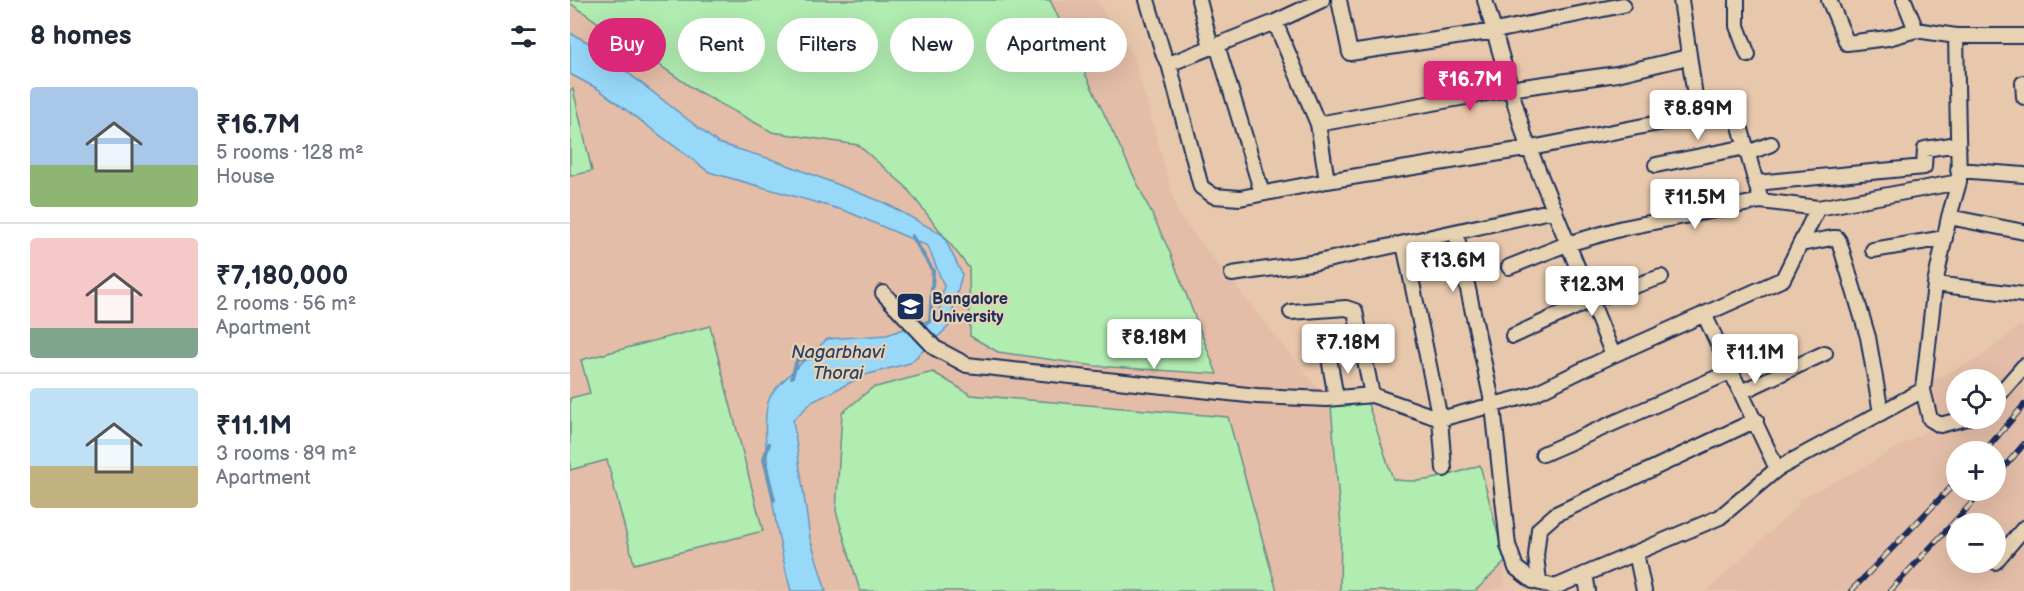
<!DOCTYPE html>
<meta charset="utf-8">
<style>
:root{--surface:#fff;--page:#f6f6f7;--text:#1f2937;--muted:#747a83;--line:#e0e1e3;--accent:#db2777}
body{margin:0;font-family:"Balsamiq Sans",sans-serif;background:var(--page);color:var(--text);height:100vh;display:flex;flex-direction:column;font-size:22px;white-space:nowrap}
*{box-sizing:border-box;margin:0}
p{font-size:20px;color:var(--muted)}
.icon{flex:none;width:33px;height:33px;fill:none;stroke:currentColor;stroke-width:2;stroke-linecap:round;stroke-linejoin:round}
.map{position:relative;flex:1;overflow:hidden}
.sheet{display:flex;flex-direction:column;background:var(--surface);width:570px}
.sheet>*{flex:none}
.hud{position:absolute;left:18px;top:18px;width:570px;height:54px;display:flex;gap:12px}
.tools{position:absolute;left:1376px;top:369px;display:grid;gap:12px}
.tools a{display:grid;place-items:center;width:60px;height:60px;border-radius:50%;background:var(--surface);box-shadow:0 6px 24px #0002;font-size:30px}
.price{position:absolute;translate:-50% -51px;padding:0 14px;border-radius:6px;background:#fff;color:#222;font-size:20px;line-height:39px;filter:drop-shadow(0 2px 3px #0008)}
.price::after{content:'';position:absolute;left:50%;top:36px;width:18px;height:14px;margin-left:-9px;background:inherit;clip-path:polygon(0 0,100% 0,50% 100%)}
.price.on{background:var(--accent);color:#fff}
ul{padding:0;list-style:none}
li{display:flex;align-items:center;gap:18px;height:150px;padding:0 30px}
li+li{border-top:2px solid var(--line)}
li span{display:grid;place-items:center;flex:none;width:168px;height:120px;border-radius:6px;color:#555}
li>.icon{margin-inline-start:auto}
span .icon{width:72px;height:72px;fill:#fffc;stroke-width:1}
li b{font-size:26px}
h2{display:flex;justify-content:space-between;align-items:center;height:72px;padding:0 30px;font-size:26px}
.tag{padding:0 21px;border-radius:27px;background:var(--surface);box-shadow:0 6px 24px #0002;font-size:21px;line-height:54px}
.tag.on{background:var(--accent);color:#fff}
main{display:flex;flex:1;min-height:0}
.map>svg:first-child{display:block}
.built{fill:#e3bda7;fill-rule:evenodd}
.green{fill:#b1ecb1;stroke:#668e88;stroke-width:1.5}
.water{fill:#98d9fa;stroke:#6695bc;stroke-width:1.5}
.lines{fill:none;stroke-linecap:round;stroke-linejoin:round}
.stream{stroke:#6695bc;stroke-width:4}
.minor-casing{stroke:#1b2f5e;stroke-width:18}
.minor{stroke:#e7d2b1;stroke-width:14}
.rail-casing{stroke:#1b2f5e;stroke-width:6}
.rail{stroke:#e7d2b1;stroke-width:4;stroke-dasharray:11;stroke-linecap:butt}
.labels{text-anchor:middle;stroke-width:4.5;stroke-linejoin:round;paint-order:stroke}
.poi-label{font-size:16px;font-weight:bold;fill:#1b2f5e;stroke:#e7d2b1;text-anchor:start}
.water-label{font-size:18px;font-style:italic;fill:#28406e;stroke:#e7d2b1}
</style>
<main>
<section class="sheet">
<h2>8 homes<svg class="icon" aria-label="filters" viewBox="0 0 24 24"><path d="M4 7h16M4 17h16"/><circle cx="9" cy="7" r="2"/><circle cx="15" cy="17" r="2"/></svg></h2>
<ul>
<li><span style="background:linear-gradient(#a9c7e8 65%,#8fb573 0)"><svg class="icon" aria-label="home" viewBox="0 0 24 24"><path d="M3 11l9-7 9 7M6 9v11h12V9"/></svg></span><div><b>₹16.7M</b><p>5 rooms · 128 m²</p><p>House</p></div></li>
<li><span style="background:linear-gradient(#f6c9c9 75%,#7fa58c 0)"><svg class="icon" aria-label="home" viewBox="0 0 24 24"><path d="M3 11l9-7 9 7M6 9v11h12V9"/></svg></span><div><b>₹7,180,000</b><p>2 rooms · 56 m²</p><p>Apartment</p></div></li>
<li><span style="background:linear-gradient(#bfe0f5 65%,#c2b280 0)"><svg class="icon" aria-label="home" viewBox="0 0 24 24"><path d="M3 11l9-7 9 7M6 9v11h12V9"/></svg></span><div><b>₹11.1M</b><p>3 rooms · 89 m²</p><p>Apartment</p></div></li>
</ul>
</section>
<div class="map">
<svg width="1454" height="591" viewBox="0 0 1454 591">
<rect width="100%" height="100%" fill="#e8c8ac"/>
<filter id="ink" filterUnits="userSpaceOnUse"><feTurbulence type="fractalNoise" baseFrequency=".0167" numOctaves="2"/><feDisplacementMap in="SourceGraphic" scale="12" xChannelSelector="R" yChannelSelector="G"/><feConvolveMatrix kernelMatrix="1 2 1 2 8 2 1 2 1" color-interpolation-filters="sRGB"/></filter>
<g filter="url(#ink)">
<path class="built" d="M0,0H525L563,54L608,214L761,405L797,401L823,479L835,482L858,479L910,465L935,562L934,586L916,591H0Z
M1449,326L1454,327V591H1137L1228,506L1227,500L1290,469L1358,430L1359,385L1363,380L1410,358ZM1386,380H1425V418H1386ZM1386,452H1425V490H1386ZM1386,524H1425V562H1386Z"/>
<path class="green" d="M0,0H480L599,250L647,374L525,366L428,352L400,336L399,268L335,186L288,145L202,132L127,91L0,3Z
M3,89L22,171L0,176V90Z
M140,326L193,531L64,564L37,460L0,470V398L20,393L11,360Z
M363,372L401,395L658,417L707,591H290L266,511L272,413L302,388Z
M797,401L823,479C850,486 885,474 910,465L935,562L905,591H770L771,526L761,406Z"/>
<path class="water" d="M0,33L21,44L148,143L210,162L315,203L373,235L392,274L379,326L340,363L295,375L242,402L223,420L240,538L256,591H221C211,555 184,425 201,395C209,382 244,352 257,339L317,335L368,317L374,286L358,246L276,211L139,172L28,89L0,74Z"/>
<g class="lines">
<path class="stream" d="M342,236L363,271L360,321L357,323
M222,377L227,360L241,358
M199,444L194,459L204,500"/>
<defs>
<path id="minor" d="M577,0L594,56L599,64L631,187L644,196L670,198L757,181L961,148L1165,108L1191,201L1248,208
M629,0L641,47
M769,0L780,53L925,31L1053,5
M915,0L955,138L1043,355L1213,279L1248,208L1389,182L1379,217L1454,232
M1111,0L1126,103
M1167,0V26L1178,55
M1259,0L1277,43L1318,38L1346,30
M1334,0L1346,30L1386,36H1454
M705,22L748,124L757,181
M1386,36L1389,182
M647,45L692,193
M599,64L705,22L752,0
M1453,83L1454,97
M748,124L939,89L1047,74L1118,57
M1178,153L1201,144
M1086,165L1176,147
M1388,170L1454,175
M1186,183L1354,167L1355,149L1388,144
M886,233L923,406L938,545L946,568L963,581L985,587L1150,517L1207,469L1353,390L1365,284L1379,217
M834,244L870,419L874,469
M1231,244L1262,238H1267L1269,241L1298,337L1311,413
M1303,250L1375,238
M939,267L997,244L1053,228L1191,201
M662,274L748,262L985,210
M1365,284L1454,295
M313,293L365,348L397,365L687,396L757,399L802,395
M721,312L776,308L785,311L802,395L870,419L961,395L1043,355
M1134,314L1207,469
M943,336L1019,301L1091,277
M759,358L766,398
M1353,390L1360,419L1370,425L1397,418
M1171,392L1255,353
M1425,399L1454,366
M973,454L1160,372
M1066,553L1074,591
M1425,562L1454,528
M1015,574L1018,591
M969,581L966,556L969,529L986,514L1186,420"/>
</defs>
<use href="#minor" class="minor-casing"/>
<use href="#minor" class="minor"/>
<defs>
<path id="rail" d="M1414,452L1454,405
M1425,478L1454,444
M1281,591L1386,482
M1320,591L1414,490"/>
</defs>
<use href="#rail" class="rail-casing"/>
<use href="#rail" class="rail"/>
</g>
</g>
<defs>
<symbol id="university-square" viewBox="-11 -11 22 22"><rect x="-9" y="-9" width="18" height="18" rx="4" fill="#1b2f5e" stroke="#e7d2b1"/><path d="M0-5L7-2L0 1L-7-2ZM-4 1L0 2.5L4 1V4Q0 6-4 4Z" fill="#fff"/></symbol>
</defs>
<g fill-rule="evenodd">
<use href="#university-square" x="324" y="290" width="33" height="33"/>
</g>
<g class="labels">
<g class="poi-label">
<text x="362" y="304">Bangalore<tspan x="362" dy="18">University</tspan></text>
</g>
<g class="water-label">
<text x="268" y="358">Nagarbhavi<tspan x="268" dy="21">Thorai</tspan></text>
</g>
</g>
</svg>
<div class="tools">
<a><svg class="icon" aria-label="locate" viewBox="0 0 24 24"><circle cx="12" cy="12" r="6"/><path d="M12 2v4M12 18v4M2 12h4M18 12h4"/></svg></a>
<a>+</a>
<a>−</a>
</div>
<b class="price on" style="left:900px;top:112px">₹16.7M</b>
<b class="price" style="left:1128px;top:141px">₹8.89M</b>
<b class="price" style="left:1125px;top:230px">₹11.5M</b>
<b class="price" style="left:883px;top:293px">₹13.6M</b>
<b class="price" style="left:1022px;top:317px">₹12.3M</b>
<b class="price" style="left:584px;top:370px">₹8.18M</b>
<b class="price" style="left:778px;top:375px">₹7.18M</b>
<b class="price" style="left:1185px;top:385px">₹11.1M</b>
<div class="hud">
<a class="tag on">Buy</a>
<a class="tag">Rent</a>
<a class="tag">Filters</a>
<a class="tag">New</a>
<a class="tag">Apartment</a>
</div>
</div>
</main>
